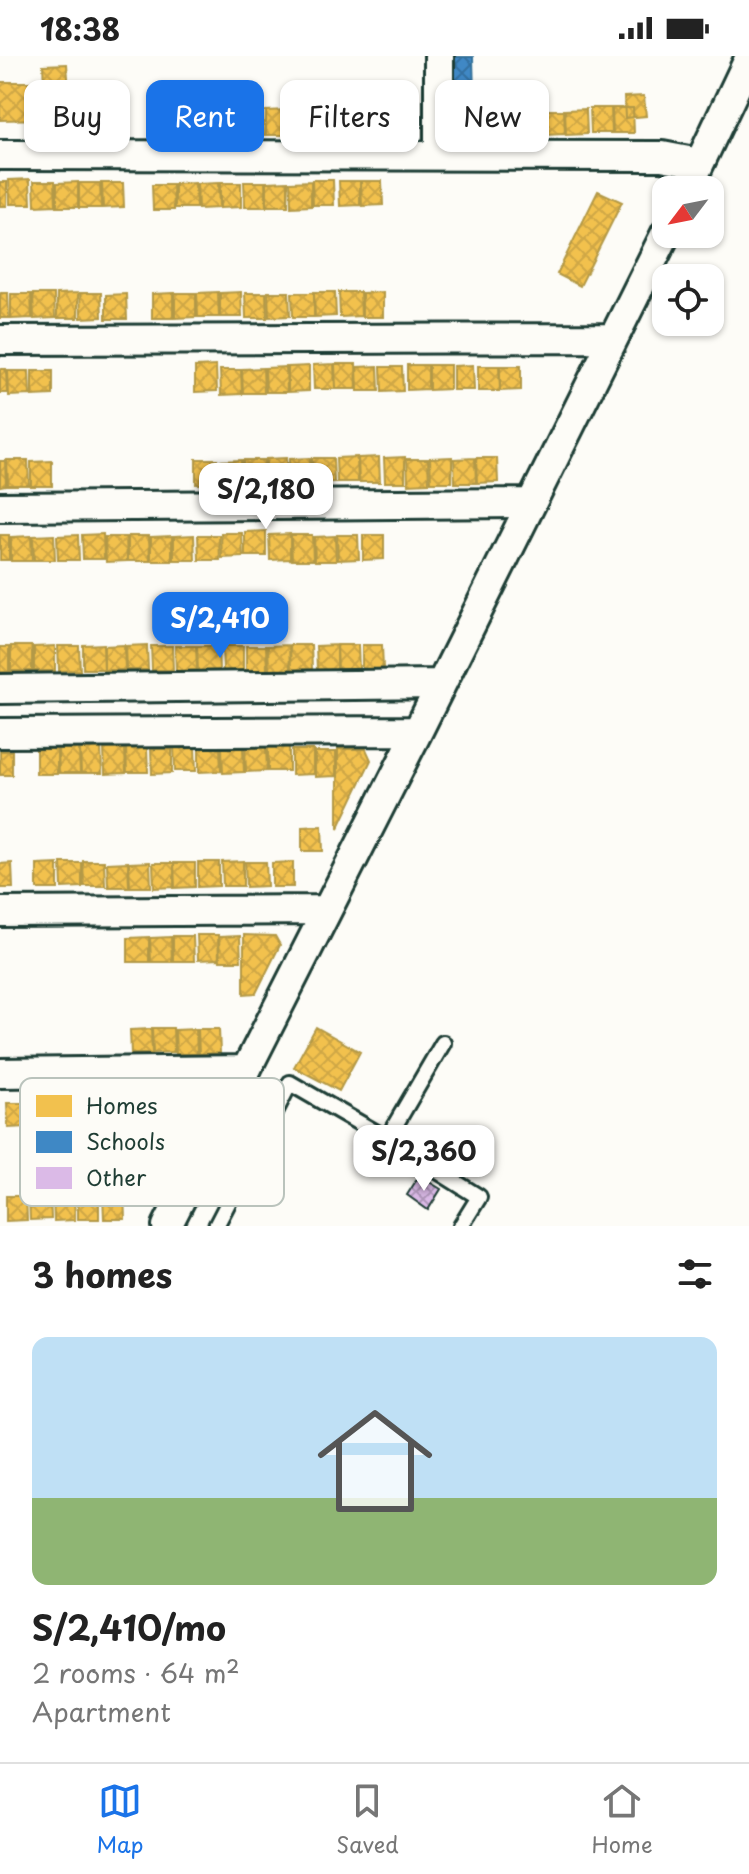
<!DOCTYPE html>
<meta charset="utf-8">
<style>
:root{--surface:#fff;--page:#f2f2f2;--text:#222;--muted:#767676;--line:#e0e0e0;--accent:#1a73e8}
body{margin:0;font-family:"Playpen Sans",sans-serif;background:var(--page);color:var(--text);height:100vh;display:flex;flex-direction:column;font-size:30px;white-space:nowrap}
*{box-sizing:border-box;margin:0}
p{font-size:26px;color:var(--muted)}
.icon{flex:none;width:44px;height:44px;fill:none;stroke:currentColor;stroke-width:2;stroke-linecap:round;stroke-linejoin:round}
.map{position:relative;height:1170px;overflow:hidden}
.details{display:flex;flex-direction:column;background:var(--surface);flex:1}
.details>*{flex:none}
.hud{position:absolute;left:24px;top:24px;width:702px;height:72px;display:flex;gap:16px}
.needle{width:52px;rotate:238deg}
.fabs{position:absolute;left:652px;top:120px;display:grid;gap:16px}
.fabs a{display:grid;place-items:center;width:72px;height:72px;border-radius:16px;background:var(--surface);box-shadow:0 2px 6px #0004;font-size:40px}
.price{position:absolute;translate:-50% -68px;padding:0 18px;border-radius:16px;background:#fff;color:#222;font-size:26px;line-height:52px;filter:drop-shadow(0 2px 4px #0008)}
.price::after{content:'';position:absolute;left:50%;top:48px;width:24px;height:18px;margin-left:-12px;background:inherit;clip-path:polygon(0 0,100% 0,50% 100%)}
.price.selected{background:var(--accent);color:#fff}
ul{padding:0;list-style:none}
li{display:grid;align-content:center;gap:16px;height:424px;padding:0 32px}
li span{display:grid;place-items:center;height:248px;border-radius:16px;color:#555}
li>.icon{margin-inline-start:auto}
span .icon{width:144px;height:144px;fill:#fffc;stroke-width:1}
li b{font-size:34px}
h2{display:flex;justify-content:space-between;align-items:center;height:96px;padding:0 32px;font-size:34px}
.chip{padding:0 28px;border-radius:16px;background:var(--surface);box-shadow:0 2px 6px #0004;font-size:28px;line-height:72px}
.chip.selected{background:var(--accent);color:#fff}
.status{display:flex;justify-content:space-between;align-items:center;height:56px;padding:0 40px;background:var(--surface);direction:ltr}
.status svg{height:22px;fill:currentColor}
.dock{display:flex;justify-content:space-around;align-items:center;height:112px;border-top:2px solid var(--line);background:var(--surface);font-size:22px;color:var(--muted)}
.dock a{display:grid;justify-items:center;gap:4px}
.dock .selected{color:var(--accent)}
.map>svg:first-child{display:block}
.homes{fill:url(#homes-cross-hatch);stroke:#b39946;stroke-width:2}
.schools{fill:url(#schools-cross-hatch);stroke:#35729a;stroke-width:2}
.building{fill:url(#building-cross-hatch);stroke:#1f3d34;stroke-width:2}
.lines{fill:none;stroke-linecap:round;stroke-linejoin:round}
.service-casing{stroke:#1f3d34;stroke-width:20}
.minor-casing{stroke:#1f3d34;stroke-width:34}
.service{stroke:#fdfcf7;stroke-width:14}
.minor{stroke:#fdfcf7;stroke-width:28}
.key{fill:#fdfcf7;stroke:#bac3bc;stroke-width:2}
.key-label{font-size:22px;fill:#1f3d34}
</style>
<div class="status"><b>18:38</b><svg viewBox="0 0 49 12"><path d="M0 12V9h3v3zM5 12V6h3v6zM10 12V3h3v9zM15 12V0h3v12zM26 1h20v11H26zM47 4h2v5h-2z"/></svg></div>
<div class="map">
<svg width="749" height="1170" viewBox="0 0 749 1170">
<defs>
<pattern id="homes-cross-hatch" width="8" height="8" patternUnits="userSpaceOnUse" patternTransform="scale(2)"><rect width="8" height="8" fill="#f2c14e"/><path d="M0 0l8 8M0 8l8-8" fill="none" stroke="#cfa745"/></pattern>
<pattern id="schools-cross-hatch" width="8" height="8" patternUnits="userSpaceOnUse" patternTransform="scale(2)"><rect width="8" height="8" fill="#3f88c5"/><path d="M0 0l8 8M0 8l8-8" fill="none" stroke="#3470a1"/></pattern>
<pattern id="building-cross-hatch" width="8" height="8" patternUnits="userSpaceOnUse" patternTransform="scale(2)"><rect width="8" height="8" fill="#dbbae7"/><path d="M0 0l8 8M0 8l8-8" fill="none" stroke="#b198bc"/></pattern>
</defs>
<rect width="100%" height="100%" fill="#fdfcf7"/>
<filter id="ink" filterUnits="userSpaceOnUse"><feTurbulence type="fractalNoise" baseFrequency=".0125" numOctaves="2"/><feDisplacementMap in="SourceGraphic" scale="16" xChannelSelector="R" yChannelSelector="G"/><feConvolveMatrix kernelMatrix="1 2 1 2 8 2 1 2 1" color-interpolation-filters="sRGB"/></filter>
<g filter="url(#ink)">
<path class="homes" d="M67,8L71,62L46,63L43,9Z
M0,26H45L46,63L0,64Z
M644,40L646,60L625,62L624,41Z
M357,52L358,77H337L336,53Z
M590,52H611L612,77H591Z
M612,52H633L634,77H613Z
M290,53H311L312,77H291Z
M314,53H335V77L314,78Z
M359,53H380L381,77L360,78Z
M402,53L403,78H382L381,54Z
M586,53L587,78L566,79L565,54Z
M197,54H218V78L197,79Z
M219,54H240L241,78L220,79Z
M263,54L264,79H242V55Z
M287,54V79H266V55Z
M543,54H564L565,78L544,79Z
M30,123L31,148H10L9,124Z
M312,124H333L334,149H313Z
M34,125H55L56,149L35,150Z
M288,125V150H267V126Z
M311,125V150L291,151L290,126Z
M339,125H360V149L340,150Z
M361,125H382L383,149L362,150Z
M0,126H7V150H0Z
M78,126V151H57V127Z
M244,126H265L266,151H245Z
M79,127H100L101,152H79Z
M102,127H123L124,151L103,152Z
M195,127L196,152H175V128Z
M218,127L219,152L198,153L197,128Z
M220,127H241V151L220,152Z
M152,129H173L174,154H153Z
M598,135L622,146L580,230L557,218Z
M218,236L219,261H198L197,237Z
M241,236L242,261H220V237Z
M268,236H289L290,260L269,261Z
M314,236H335L336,260L315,261Z
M314,236V261H293L292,237Z
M339,236H360L361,260L340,261Z
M383,236V261H362V237Z
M0,237H8L9,262H0Z
M78,237V262H57V238Z
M80,237H101L102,261L81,262Z
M173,237V262H152V238Z
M175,237H196V261L175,262Z
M245,237H266L267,262H246Z
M11,238H31L32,262L11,263Z
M33,238H54L55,262L34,263Z
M126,238L127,263H106V239Z
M334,308L335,333H314L313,309Z
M335,308H356L357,333H336Z
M407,309H428V333L407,334Z
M429,309H450V333L429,334Z
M473,309L474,334H453V310Z
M216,310L217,335L195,336V311Z
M309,310V335L288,336V311Z
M378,310L379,335H358L357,311Z
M478,310H499L500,335H478Z
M500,310H521V334L500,335Z
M286,311L287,336H266L265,312Z
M381,311H402L403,335L382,336Z
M263,312L264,337H243L242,313Z
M0,313H6L7,337H0Z
M220,314H241L242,338L221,339Z
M8,315H29L30,339L9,340Z
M32,315H53V339L32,340Z
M357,401L358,426H337L336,402Z
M379,401L380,426H359L358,402Z
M405,401V426H385L384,402Z
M452,401V426H431L430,402Z
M286,402L287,427H266V403Z
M310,402L311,427H290L289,403Z
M312,402H333L334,426L313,427Z
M475,402L476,427H455L454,403Z
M476,402H497L498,426L477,427Z
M196,403H217V428H196Z
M407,403H428L429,427L408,428Z
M7,404H28L29,429H8Z
M241,404L242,429H221L220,405Z
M243,404H264L265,428L244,429Z
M0,405H5L6,429L0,430Z
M52,405V430H31V406Z
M266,475V500H245V476Z
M221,477H242L243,501L222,502Z
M103,478L104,503H83L82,479Z
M290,478V503L270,504L269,479Z
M0,479H9V504H0Z
M54,479L55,504H34L33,480Z
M78,479L79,504H58L57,480Z
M194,479L195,504H174V480Z
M198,479H219L220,504H199Z
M291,479H312L313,504H292Z
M337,479H358L359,503L338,504Z
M363,479H384V503L363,504Z
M31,480L32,505H11V481Z
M128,480H149L150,505H128Z
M172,480V505H151V481Z
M335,480L336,505H315L314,481Z
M105,481H126L127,505L106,506Z
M104,588V613H83V589Z
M124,589L125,614H104L103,590Z
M147,589L148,614H127L126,590Z
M289,589L290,614H269L268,590Z
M290,589H311L312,613L291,614Z
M337,589H358L359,613L338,614Z
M337,589V614H317L316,590Z
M362,589H382L383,613L362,614Z
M11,590H32V615H11Z
M55,590V615H34V591Z
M58,590H79L80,614L59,615Z
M151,590H172L173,614H152Z
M175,590H196L197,614L176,615Z
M197,590H218L219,614L198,615Z
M222,590H243V614L223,615Z
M246,590H266L267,614L246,615Z
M0,591H9V616H0Z
M195,690L196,715H175L174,691Z
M289,690V715H268V691Z
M147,691L148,716H127L126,692Z
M199,691H220L221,715L199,716Z
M245,691H266L267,715L246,716Z
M79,692L80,717H59L58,693Z
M101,692L102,717H81L80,693Z
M222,692H243L244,716L223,717Z
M36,693H57V718H36Z
M104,693H125L126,717L105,718Z
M151,693H172V717L152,718Z
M338,693H366L371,704L338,773Z
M292,694H313V718L292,719Z
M0,695H12V719H0Z
M315,696H336V720L315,721Z
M322,770L323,795H302V771Z
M83,805H104L105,830H84Z
M243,805V830H223L222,806Z
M128,806L129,831H108L107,807Z
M150,806L151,831H130L129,807Z
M198,806H219V830L198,831Z
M245,806H266L267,830L246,831Z
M293,806V831H272V807Z
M12,807L13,832H0V808Z
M61,807H82V831L62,832Z
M153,807H174L175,831L154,832Z
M174,807H195V831L174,832Z
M58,808V833H37V809Z
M197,879H218L219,903L198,904Z
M244,879L275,880L280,889L256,937L244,938Z
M173,880H193L194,905H173Z
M240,880L241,905H220L219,881Z
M149,881V906H128V882Z
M171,881L172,906H151L150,882Z
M316,971L360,996L339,1035L294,1011Z
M152,972H173L174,996L153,997Z
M151,973L152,998H131L130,974Z
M196,973L197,998H176L175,974Z
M198,973H219L220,997L199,998Z
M7,1047H28V1071L8,1072Z
M99,1138V1163H78V1139Z
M124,1138L125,1163H104L103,1139Z
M29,1139H50L51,1163L30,1164Z
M6,1140H26L27,1164L6,1165Z
M53,1140H74L75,1164L54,1165Z"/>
<path class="schools" d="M451,1H473L475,80H453Z"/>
<path class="building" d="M419,1120L441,1133L428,1154L407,1139Z"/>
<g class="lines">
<defs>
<path id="service" d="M387,1083L443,987
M216,1170L290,1027L387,1083L479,1141L461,1170"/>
<path id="minor" d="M439,0V99
M0,99L662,100L699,107
M687,134L749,3
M0,284L613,282
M0,451L531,447
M0,633L440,628
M0,677L418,675
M0,856L327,854
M0,1017L246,1014
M167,1170L418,675L666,177"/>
</defs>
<use href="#service" class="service-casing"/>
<use href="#minor" class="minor-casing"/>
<use href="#service" class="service"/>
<use href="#minor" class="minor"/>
</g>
</g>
<rect x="20" y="1022" width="264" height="128" rx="12" class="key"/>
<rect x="36" y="1039" width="36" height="22" fill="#f2c14e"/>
<rect x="36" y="1075" width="36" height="22" fill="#3f88c5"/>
<rect x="36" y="1111" width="36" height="22" fill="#dbbae7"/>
<g class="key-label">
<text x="86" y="1058">Homes</text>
<text x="86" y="1094">Schools</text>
<text x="86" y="1130">Other</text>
</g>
</svg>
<div class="fabs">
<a><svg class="needle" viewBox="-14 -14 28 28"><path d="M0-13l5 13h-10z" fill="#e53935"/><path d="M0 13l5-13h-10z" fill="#767676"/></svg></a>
<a><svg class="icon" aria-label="locate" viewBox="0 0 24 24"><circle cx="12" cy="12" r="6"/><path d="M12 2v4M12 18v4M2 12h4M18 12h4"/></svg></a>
</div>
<b class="price" style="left:266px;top:475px">S/2,180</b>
<b class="price selected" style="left:220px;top:604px">S/2,410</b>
<b class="price" style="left:424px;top:1137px">S/2,360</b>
<div class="hud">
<a class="chip">Buy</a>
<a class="chip selected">Rent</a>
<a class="chip">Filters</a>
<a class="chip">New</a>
</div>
</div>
<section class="details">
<h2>3 homes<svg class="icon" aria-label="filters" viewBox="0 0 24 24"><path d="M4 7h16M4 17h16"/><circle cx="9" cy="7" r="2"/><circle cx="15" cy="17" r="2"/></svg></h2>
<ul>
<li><span style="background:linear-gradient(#bfe0f5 65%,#8fb573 0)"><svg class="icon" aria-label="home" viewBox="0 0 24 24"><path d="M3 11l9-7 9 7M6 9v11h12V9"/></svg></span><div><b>S/2,410/mo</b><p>2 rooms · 64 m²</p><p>Apartment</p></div></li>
</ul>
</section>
<nav class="dock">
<a class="selected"><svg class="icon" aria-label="map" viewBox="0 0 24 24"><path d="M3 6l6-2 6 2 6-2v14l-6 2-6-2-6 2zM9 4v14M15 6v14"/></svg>Map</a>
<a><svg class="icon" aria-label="saved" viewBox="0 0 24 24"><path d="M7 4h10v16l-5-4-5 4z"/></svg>Saved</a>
<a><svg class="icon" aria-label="home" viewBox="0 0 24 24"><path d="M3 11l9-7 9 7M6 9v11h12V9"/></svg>Home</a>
</nav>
